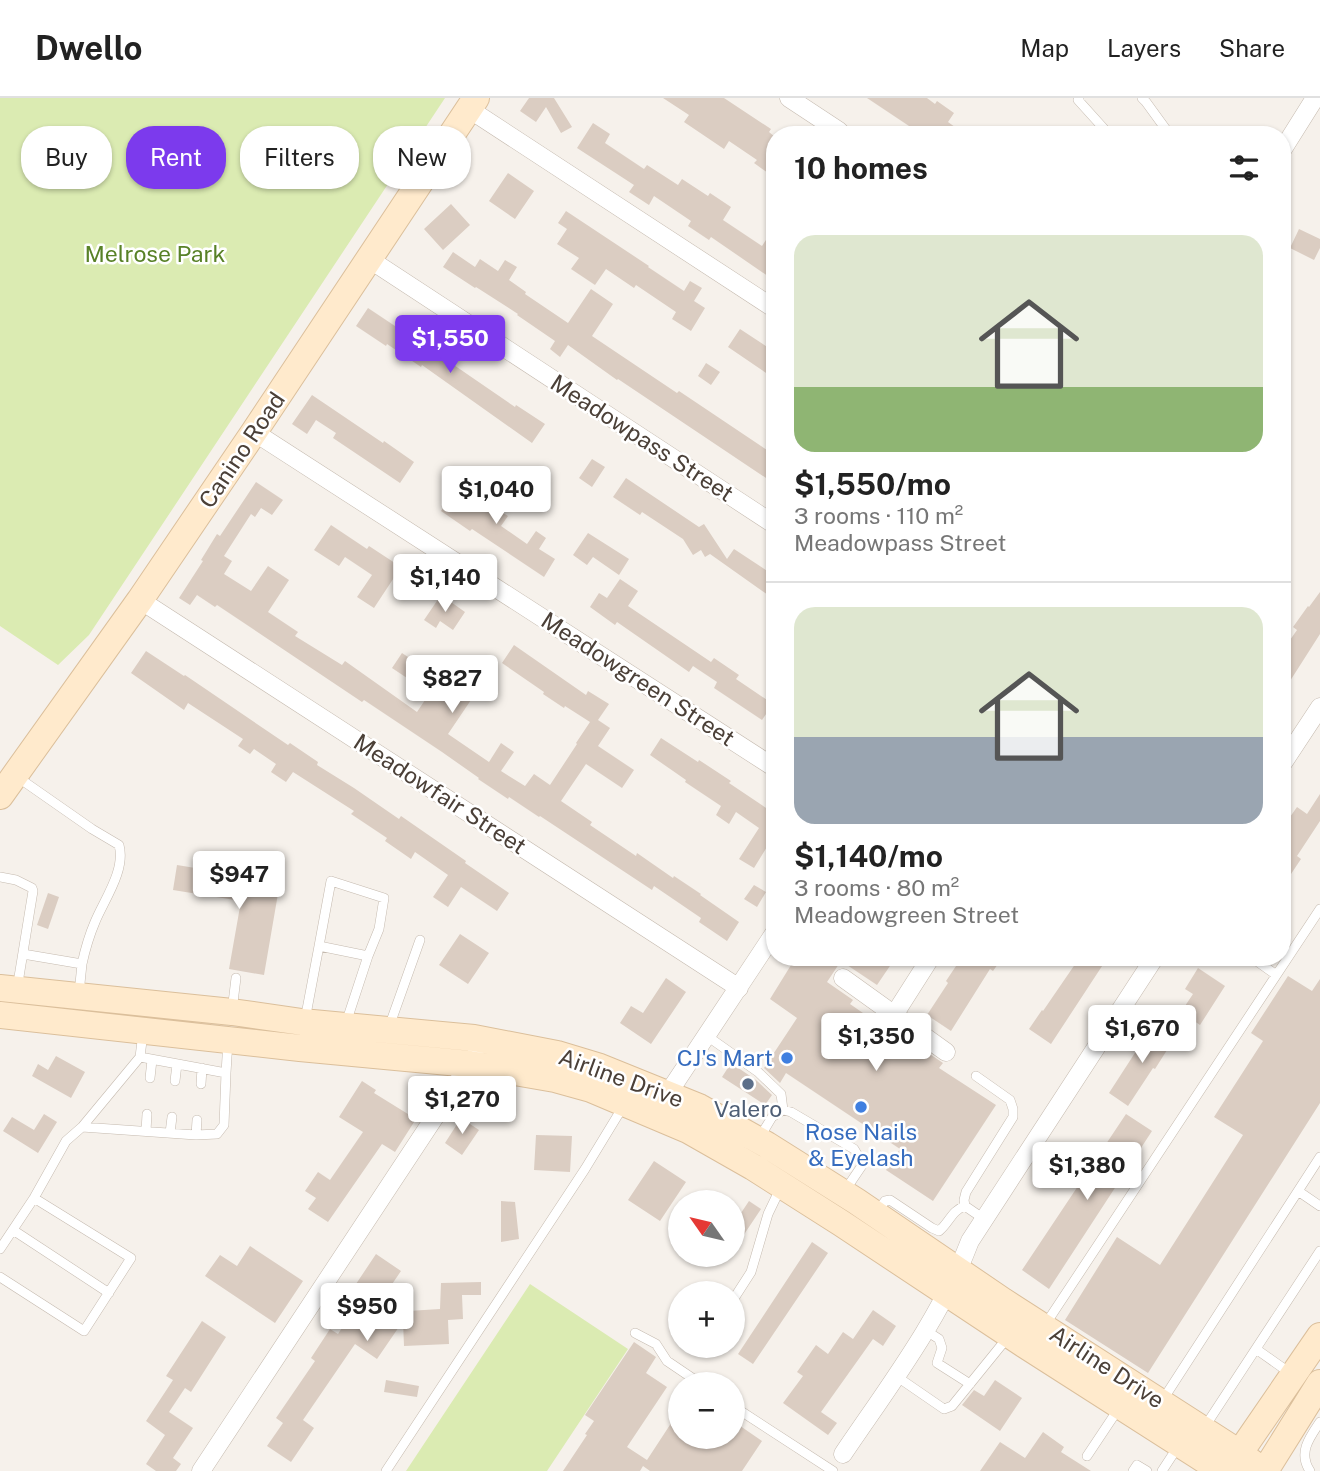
<!DOCTYPE html>
<meta charset="utf-8">
<style>
:root{--surface:#fff;--page:#f2f2f2;--text:#222;--muted:#767676;--line:#e0e0e0;--accent:#7c3aed}
body{margin:0;font-family:"Public Sans",sans-serif;background:var(--page);color:var(--text);height:100vh;display:flex;flex-direction:column;font-size:26px;white-space:nowrap}
*{box-sizing:border-box;margin:0}
p{font-size:23px;color:var(--muted)}
.icon{flex:none;width:38px;height:38px;fill:none;stroke:currentColor;stroke-width:2;stroke-linecap:round;stroke-linejoin:round}
.map{position:relative;flex:1;overflow:hidden}
.panel{position:absolute;left:766px;top:28px;width:525px;height:840px;display:flex;flex-direction:column;background:var(--surface);border-radius:28px;box-shadow:0 2px 5px #0004}
.panel>*{flex:none}
.guide{position:absolute;left:21px;top:28px;width:640px;height:63px;display:flex;gap:14px}
.needle{width:46px;rotate:304deg}
.tools{position:absolute;left:668px;top:1092px;display:grid;gap:14px}
.tools a{display:grid;place-items:center;width:77px;height:77px;border-radius:50%;background:var(--surface);box-shadow:0 2px 5px #0004;font-size:35px}
.price{position:absolute;translate:-50% -60px;padding:0 16px;border-radius:7px;background:#fff;color:#222;font-size:23px;line-height:46px;filter:drop-shadow(0 2px 4px #0008)}
.price::after{content:'';position:absolute;left:50%;top:42px;width:21px;height:16px;margin-left:-10px;background:inherit;clip-path:polygon(0 0,100% 0,50% 100%)}
.price.current{background:var(--accent);color:#fff}
ul{padding:0;list-style:none}
li{display:grid;align-content:center;gap:14px;height:371px;padding:0 28px}
li+li{border-top:2px solid var(--line)}
li span{display:grid;place-items:center;height:217px;border-radius:21px;color:#555}
li>.icon{margin-inline-start:auto}
span .icon{width:126px;height:126px;fill:#fffc;stroke-width:1}
li b{font-size:30px}
h2{display:flex;justify-content:space-between;align-items:center;height:84px;padding:0 28px;font-size:30px}
.tag{padding:0 24px;border-radius:28px;background:var(--surface);box-shadow:0 2px 5px #0004;font-size:24px;line-height:63px}
.tag.current{background:var(--accent);color:#fff}
header{display:flex;align-items:center;gap:42px;box-sizing:border-box;height:98px;padding:0 35px;background:var(--surface);border-bottom:2px solid var(--line)}
header strong{font-size:33px}
nav{display:flex;gap:38px;margin-inline-start:auto;font-size:24px}
.map>svg:first-child{display:block}
.green{fill:#dbebb2}
.building{fill:#dbcdc2}
.lines{fill:none;stroke-linecap:round;stroke-linejoin:round}
.lane-casing{stroke:#c5baaf;stroke-width:10}
.street-casing{stroke:#c5baaf;stroke-width:19}
.secondary-casing{stroke:#dbbf9b;stroke-width:28}
.lane{stroke:#fff;stroke-width:9}
.street{stroke:#fff;stroke-width:18}
.secondary{stroke:#ffeacc;stroke-width:26}
.shop-dot{fill:#3f7fe0;stroke:#fff;stroke-width:2.5}
.service-dot{fill:#5c6f8a;stroke:#fff;stroke-width:2.5}
.labels{text-anchor:middle;stroke-width:5;stroke-linejoin:round;paint-order:stroke}
.park-label{font-size:23px;fill:#588127;stroke:#fff}
.street-label{font-size:23px;fill:#4b4038;stroke:#fff}
.shop-label{font-size:23px;fill:#366cbe;stroke:#fff;text-anchor:end}
.service-label{font-size:23px;fill:#4e5e75;stroke:#fff}
</style>
<header>
<strong>Dwello</strong>
<nav><a>Map</a><a>Layers</a><a>Share</a></nav>
</header>
<div class="map">
<svg width="1320" height="1373" viewBox="0 0 1320 1373">
<rect width="100%" height="100%" fill="#f6f1eb"/>
<path class="green" d="M0,0H445L89,537L58,567L0,528Z
M530,1186L628,1251L547,1373H406Z"/>
<path class="building" d="M529,0H554L572,29L561,35L546,9L536,24L520,13Z
M663,0H724L771,31L769,34L775,39V80L754,65L757,62L729,43L724,51L684,24L689,17Z
M867,0H927L935,6L937,3L954,15L948,24L966,37H927L914,28L912,30Z
M593,25L610,36L605,45L644,71L647,67L678,87L682,81L708,98L710,95L731,109L723,122L762,148L775,128V183L711,139L709,142L688,128L691,123L654,98L649,107L629,94L634,87L577,50Z
M508,75L534,93L515,121L489,103Z
M451,106L470,127L443,152L424,131Z
M566,113L649,168L648,169L684,193L690,183L702,190L694,203L705,210L691,233L672,221L676,214L636,187L634,190L606,171L595,187L571,171L579,160L557,146L567,131L558,125Z
M1299,131L1320,141V150L1314,162L1290,150Z
M453,154L475,169L480,161L498,173L505,162L517,169L509,182L526,194L525,196L568,225L591,191L613,206L592,238L677,295L679,293L767,352L775,340V386L618,281L617,282L568,247L560,259L550,251L555,243L517,217L518,216L476,189L475,190L443,169Z
M368,210L404,234L405,232L433,251L432,252L515,309L516,307L545,326L532,345L422,267L421,269L387,246L386,248L356,228Z
M740,231L775,254V281L728,249Z
M706,265L720,274L711,287L698,278Z
M312,297L383,345L384,343L414,364L400,385L333,340L336,335L316,322L307,336L292,326Z
M592,361L605,369L592,389L579,380Z
M495,377L507,385L492,408L508,418L501,428L527,446L536,433L546,440L539,451L555,461L544,479L472,431L470,433L441,413L458,389L478,402Z
M626,380L699,429L704,426L727,461L734,451L775,478V502L710,456L705,459L701,452L693,457L683,441L642,414L640,417L613,399Z
M256,384L283,402L272,417L261,410L255,419L251,416L224,458L232,463L224,476L251,493L268,468L289,482L268,514L298,534L295,538L342,567L345,563L417,614L439,581L471,602L448,636L489,664L501,645L514,654L501,673L525,688L534,676L550,687L577,646L576,645L590,624L565,608L564,610L543,596L544,594L502,565L514,547L586,597L588,593L609,606L598,622L610,630L598,648L634,672L622,690L586,666L561,703L592,724L590,727L636,758L637,755L673,780L674,778L701,796L700,797L739,824L727,843L699,824L701,820L654,788L652,792L540,718L539,719L509,699L508,701L478,681L479,680L442,654L364,602L362,604L217,507L215,509L197,497L190,507L179,500L203,463L201,462L217,436L220,438Z
M331,427L367,451L369,448L401,469L374,510L357,499L372,477L345,459L339,468L314,452Z
M588,435L629,461L619,477L593,459L587,467L573,457Z
M620,481L638,493L628,508L711,564L714,560L739,577L736,581L773,606L762,622L714,590L717,584L693,568L689,574L617,524L615,527L590,509L599,495L607,500Z
M1320,494V536L1283,594V552L1297,532L1293,529L1308,508L1309,509Z
M441,497L465,514L453,532L440,523L436,530L424,522Z
M146,553L184,578L185,577L288,647L290,645L318,664L317,667L354,690L399,721L401,718L466,763L465,765L509,795L497,813L461,789L448,809L433,799L448,777L415,754L411,761L385,743L387,740L351,716L354,713L293,674L286,684L271,674L276,666L254,651L250,656L238,648L243,641L188,605L184,612L131,575Z
M402,555L420,567L410,582L392,570Z
M661,640L698,664L699,662L731,683L729,685L775,716V736L754,770L739,761L759,730L736,714L729,726L716,717L721,708L685,684L686,682L650,657Z
M1320,696V723L1297,758L1301,761L1283,788V729L1297,709L1307,716Z
M177,767L280,784L264,877L229,871L241,803L173,792Z
M754,787L766,794L757,809L744,801Z
M48,795L59,799L48,831L37,827Z
M460,836L489,855L468,886L439,867Z
M796,859H896L877,887L841,863L827,884L853,902L850,906L876,924L878,921L943,965L939,970L996,1007L933,1103L886,1072L900,1051L786,975L780,985L764,970L797,920L770,901Z
M962,859H1003L993,873L990,871L951,933L927,917L948,885L946,883Z
M1080,859H1108L1051,946L1029,931L1042,912L1043,913Z
M1198,870L1225,888L1200,927L1181,914L1193,896L1185,891Z
M1288,878L1312,893L1320,881V1005L1148,1275L1065,1222L1117,1139L1160,1167L1243,1037L1214,1019L1263,943L1251,935Z
M666,880L686,894L651,946L620,925L631,908L643,915Z
M1153,927L1174,941L1155,971L1153,970L1128,1008L1109,995Z
M56,958L85,974L71,1000L32,978L38,966L48,972Z
M731,965L756,982L772,997L765,1007L722,979Z
M362,983L376,992L374,995L416,1021L395,1054L382,1046L328,1124L308,1111L316,1100L305,1093L318,1074L330,1082L363,1034L339,1019Z
M44,1016L57,1024L38,1055L3,1033L12,1019L34,1032Z
M1126,1016L1152,1033L1049,1191L1022,1172Z
M461,1020L479,1032L462,1057L445,1045Z
M536,1037L572,1038L570,1074L534,1072Z
M654,1063L686,1084L660,1123L628,1102Z
M501,1103L515,1104L519,1141L501,1144Z
M749,1103L761,1111L733,1153V1127Z
M812,1144L828,1155L753,1266L738,1256Z
M250,1148L303,1183L275,1225L205,1178L220,1157L237,1168Z
M376,1156L401,1173L384,1198L408,1213L440,1211L441,1185L481,1184V1197H462L463,1221L448,1222L449,1246L404,1248L403,1223L377,1261L355,1246L303,1322L314,1330L291,1364L267,1348L283,1325L276,1320L315,1263L311,1260L330,1231L338,1236L366,1193L356,1186Z
M873,1212L896,1228L883,1248L873,1241L821,1314L837,1325L828,1337L783,1305L803,1278L797,1274L816,1247L828,1256L843,1234L853,1241Z
M202,1223L226,1239L191,1294L185,1290L169,1314L193,1330L173,1360L181,1366L176,1373H156L146,1366L165,1337L146,1323L173,1282L166,1278Z
M634,1244L656,1259L646,1275L667,1289L627,1349L647,1362L681,1310V1339H733V1323L762,1343L742,1373H650L643,1368L640,1373H563L587,1337L585,1336L594,1323L585,1317Z
M386,1282L419,1288L417,1299L384,1294Z
M995,1282L1022,1300L1000,1333L962,1307L974,1292L984,1298Z
M1043,1334L1064,1349L1061,1354L1091,1373H980L1000,1344L1025,1360Z"/>
<g class="lines">
<defs>
<path id="lane" d="M1079,0L1078,2L1106,33L1111,37
M1142,0L1146,4L1170,37
M16,678L92,731L119,747C126,772 104,802 95,824C89,838 85,852 82,866
M0,779L16,782L32,790L33,793L17,891
M319,848L331,783L384,800L379,831L368,858
M23,856L82,866L79,895
M1251,859L1275,876
M232,913L236,880
M305,922L319,848L368,858L346,925
M389,929L420,842
M143,935L140,959L226,975L228,943
M707,938L758,974L781,996L783,1012
M140,959L82,1029L196,1037L217,1036L224,1027L226,975
M976,978L1010,1002L1013,1011V1019L966,1094L964,1102L965,1108L984,1121
M150,980L152,962
M175,983L177,966
M201,986L202,970
M146,1033L147,1016
M170,1035L172,1019
M196,1037L197,1022
M760,1039L772,1019L783,1012L791,1014L854,1051L863,1066L844,1094
M1298,1093L1320,1108
M877,1114L885,1103L890,1102L932,1130L939,1133C949,1125 952,1112 965,1108
M13,1132L109,1195
M0,1151L34,1100L66,1043L82,1029
M0,1179L84,1233L131,1160L34,1100
M733,1202L751,1174L768,1116L780,1091
M1045,1227L1320,811
M925,1232L939,1241L942,1250L937,1265L970,1286
M635,1235L656,1246L667,1263L701,1286
M1256,1251L1290,1275
M896,1278L944,1311L952,1308L1008,1239
M1162,1303L1320,1059
M733,1308L833,1373
M1204,1330L1320,1153
M1087,1358L1119,1310
M386,1373L585,1071L624,1007
M1133,1373L1137,1367L1147,1373
M1162,1373L1179,1347
M1310,1373C1298,1355 1309,1340 1320,1324"/>
<path id="street" d="M789,0L839,33
M469,11L775,211
M1283,51L1315,0
M369,161L775,427
M254,334L775,670
M140,502L739,890
M1283,665L1320,609
M843,880L946,954
M894,917L931,859
M663,1003L775,834
M843,1356C889,1288 941,1220 970,1143L1155,859
M201,1373L475,958"/>
<path id="secondary" d="M0,698L140,502L254,334L476,0
M0,890L232,914L302,924L474,940L557,956L600,969L699,1009L767,1047L856,1103L1003,1203L1230,1349L1264,1373
M0,917L300,950L470,966L555,981L591,991L688,1032L753,1069L841,1125L1025,1247L1222,1373
M1230,1369L1320,1238
M1265,1373L1320,1285"/>
</defs>
<use href="#lane" class="lane-casing"/>
<use href="#street" class="street-casing"/>
<use href="#secondary" class="secondary-casing"/>
<use href="#lane" class="lane"/>
<use href="#street" class="street"/>
<use href="#secondary" class="secondary"/>
</g>
<g class="shop-dot">
<circle cx="787" cy="960" r="7"/>
<circle cx="861" cy="1009" r="7"/>
</g>
<circle class="service-dot" cx="748" cy="986" r="7"/>
<g class="labels">
<g class="park-label">
<text x="155" y="164">Melrose Park</text>
</g>
<g class="street-label">
<text transform="translate(642 340) rotate(33)" y="8">Meadowpass Street</text>
<text transform="translate(242 352) rotate(-56)" y="8">Canino Road</text>
<text transform="translate(638 581) rotate(33)" y="8">Meadowgreen Street</text>
<text transform="translate(440 696) rotate(33)" y="8">Meadowfair Street</text>
<text transform="translate(621 980) rotate(20)" y="8">Airline Drive</text>
<text transform="translate(1107 1269) rotate(33)" y="8">Airline Drive</text>
</g>
<g class="shop-label">
<text x="773" y="968">CJ's Mart</text>
<text x="861" y="1042" text-anchor="middle">Rose Nails<tspan x="861" dy="26">&amp; Eyelash</tspan></text>
</g>
<g class="service-label">
<text x="748" y="1019">Valero</text>
</g>
</g>
</svg>
<div class="tools">
<a><svg class="needle" viewBox="-14 -14 28 28"><path d="M0-13l5 13h-10z" fill="#e53935"/><path d="M0 13l5-13h-10z" fill="#767676"/></svg></a>
<a>+</a>
<a>−</a>
</div>
<b class="price current" style="left:450px;top:277px">$1,550</b>
<b class="price" style="left:496px;top:428px">$1,040</b>
<b class="price" style="left:445px;top:516px">$1,140</b>
<b class="price" style="left:452px;top:617px">$827</b>
<b class="price" style="left:239px;top:813px">$947</b>
<b class="price" style="left:1142px;top:967px">$1,670</b>
<b class="price" style="left:876px;top:975px">$1,350</b>
<b class="price" style="left:462px;top:1038px">$1,270</b>
<b class="price" style="left:1087px;top:1104px">$1,380</b>
<b class="price" style="left:367px;top:1245px">$950</b>
<div class="guide">
<a class="tag">Buy</a>
<a class="tag current">Rent</a>
<a class="tag">Filters</a>
<a class="tag">New</a>
</div>
<section class="panel">
<h2>10 homes<svg class="icon" aria-label="filters" viewBox="0 0 24 24"><path d="M4 7h16M4 17h16"/><circle cx="9" cy="7" r="2"/><circle cx="15" cy="17" r="2"/></svg></h2>
<ul>
<li><span style="background:linear-gradient(#dfe7d0 70%,#8fb573 0)"><svg class="icon" aria-label="home" viewBox="0 0 24 24"><path d="M3 11l9-7 9 7M6 9v11h12V9"/></svg></span><div><b>$1,550/mo</b><p>3 rooms · 110 m²</p><p>Meadowpass Street</p></div></li>
<li><span style="background:linear-gradient(#dfe7d0 60%,#9aa5b1 0)"><svg class="icon" aria-label="home" viewBox="0 0 24 24"><path d="M3 11l9-7 9 7M6 9v11h12V9"/></svg></span><div><b>$1,140/mo</b><p>3 rooms · 80 m²</p><p>Meadowgreen Street</p></div></li>
</ul>
</section>
</div>
